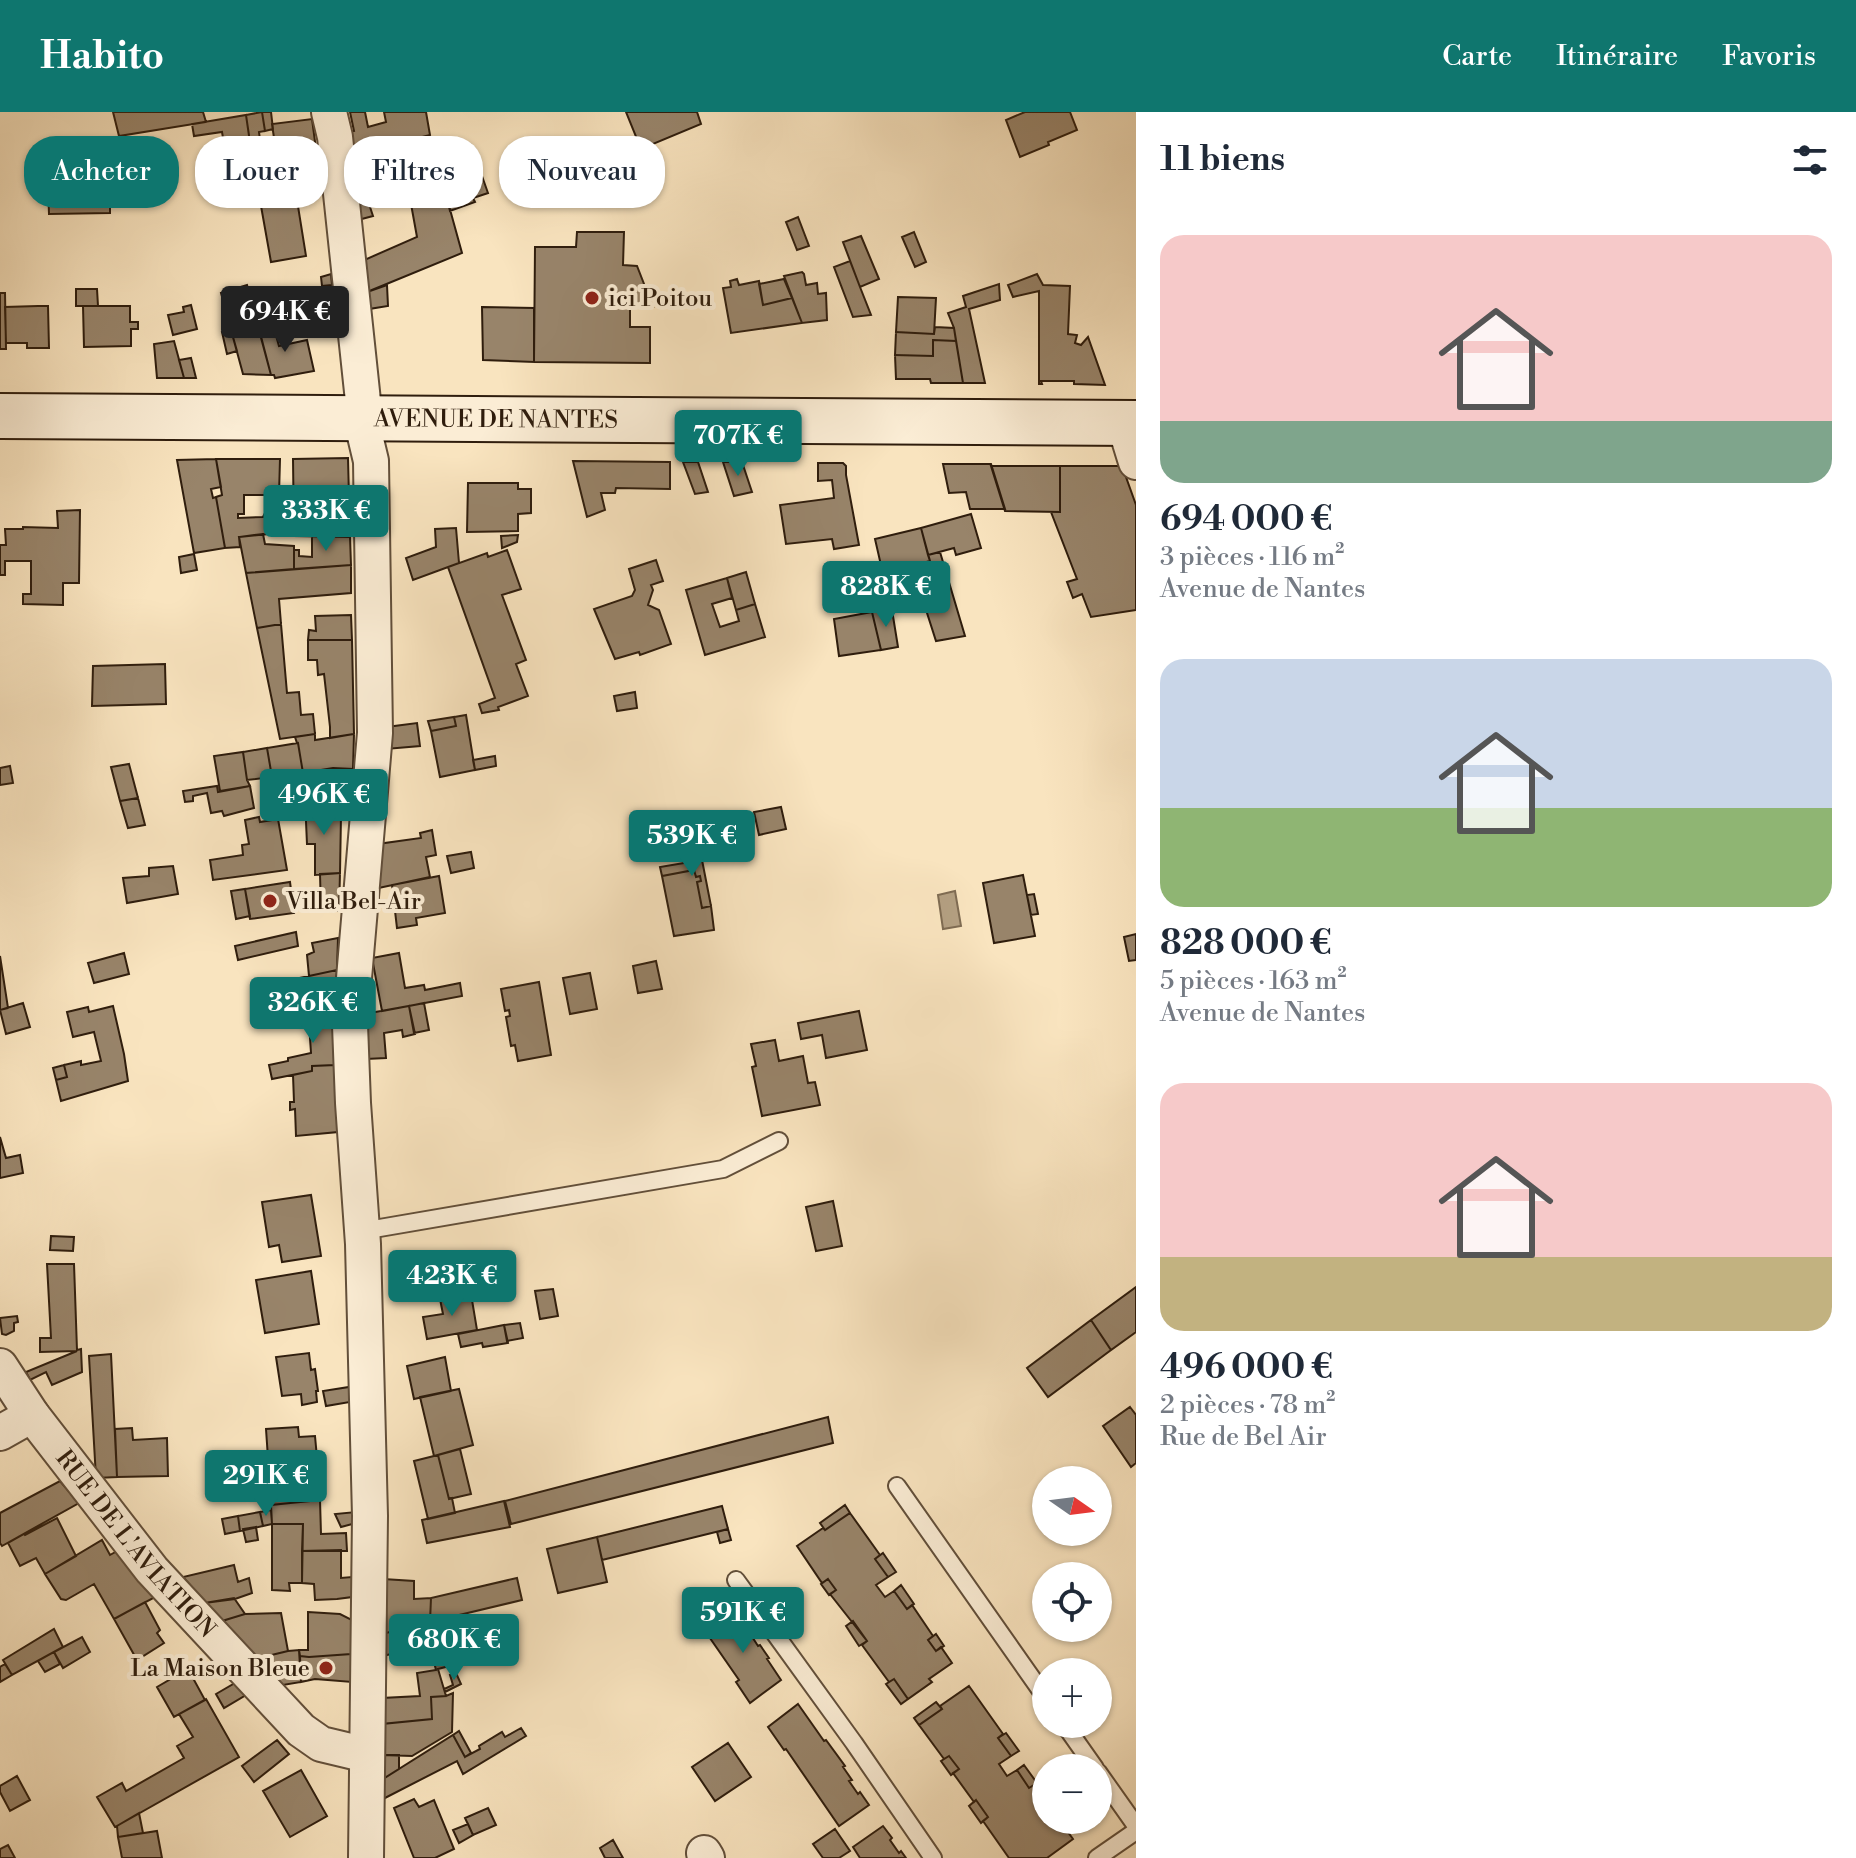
<!DOCTYPE html>
<html lang="fr">
<meta charset="utf-8">
<style>
:root{--surface:#fff;--page:#f2f2f3;--text:#1f2937;--muted:#747a83;--accent:#0f766e}
body{margin:0;font-family:"Libre Bodoni",serif;background:var(--page);color:var(--text);height:100vh;display:flex;flex-direction:column;font-size:30px;white-space:nowrap}
*{box-sizing:border-box;margin:0}
p{font-size:26px;color:var(--muted)}
.icon{flex:none;width:44px;height:44px;fill:none;stroke:currentColor;stroke-width:2;stroke-linecap:round;stroke-linejoin:round}
.map{position:relative;flex:1;overflow:hidden}
.drawer{display:flex;flex-direction:column;background:var(--surface);width:720px}
.drawer>*{flex:none}
.hud{position:absolute;left:24px;top:24px;width:760px;height:72px;display:flex;gap:16px}
.needle{width:52px;rotate:104deg}
.tools{position:absolute;left:1032px;top:1354px;display:grid;gap:16px}
.tools a{display:grid;place-items:center;width:80px;height:80px;border-radius:50%;background:var(--surface);box-shadow:0 2px 6px #0004;font-size:40px}
.price{position:absolute;translate:-50% -68px;padding:0 18px;border-radius:8px;background:var(--accent);color:#fff;font-size:26px;line-height:52px;filter:drop-shadow(0 2px 4px #0008)}
.price::after{content:'';position:absolute;left:50%;top:48px;width:24px;height:18px;margin-left:-12px;background:inherit;clip-path:polygon(0 0,100% 0,50% 100%)}
.price.selected{background:#222;color:#fff}
ul{padding:0;list-style:none}
li{display:grid;align-content:center;gap:16px;height:424px;padding:0 24px}
li span{display:grid;place-items:center;height:248px;border-radius:24px;color:#555}
li>.icon{margin-inline-start:auto}
span .icon{width:144px;height:144px;fill:#fffc;stroke-width:1}
li b{font-size:34px}
h2{display:flex;justify-content:space-between;align-items:center;height:96px;padding:0 24px;font-size:34px}
.tag{padding:0 28px;border-radius:32px;background:var(--surface);box-shadow:0 2px 6px #0004;font-size:28px;line-height:72px}
.tag.selected{background:var(--accent);color:#fff}
header{display:flex;align-items:center;gap:48px;box-sizing:border-box;height:112px;padding:0 40px;background:var(--accent);color:#fff}
header strong{font-size:38px}
nav{display:flex;gap:44px;margin-inline-start:auto;font-size:28px}
main{display:flex;flex:1;min-height:0}
.map>svg:first-child{display:block}
.water{fill:#b4a082;stroke:#7f6c53;stroke-width:2}
.building{fill:#98846a;stroke:#2f1d0d;stroke-width:2}
.lines{fill:none;stroke-linecap:round;stroke-linejoin:round}
.service-casing{stroke:#624f3a;stroke-width:20}
.minor-casing{stroke:#624f3a;stroke-width:38}
.secondary-casing{stroke:#2f1d0d;stroke-width:48}
.service{stroke:#fbedd5;stroke-width:16}
.minor{stroke:#fbedd5;stroke-width:34}
.secondary{stroke:#fbedd5;stroke-width:44}
.poi-dot{fill:#8f2418;stroke:#fbedd5;stroke-width:3}
.labels{text-anchor:middle;stroke-width:8;stroke-linejoin:round;paint-order:stroke}
.poi-label{font-size:24px;fill:#2f1d0d;stroke:#fbedd5;text-anchor:start}
.street-label{font-size:24px;fill:#2f1d0d;stroke:#fbedd5}
</style>
<header>
<strong>Habito</strong>
<nav><a>Carte</a><a>Itinéraire</a><a>Favoris</a></nav>
</header>
<main>
<div class="map">
<svg width="1136" height="1746" viewBox="0 0 1136 1746">
<rect width="100%" height="100%" fill="#f9e4bf"/>
<filter id="stains"><feTurbulence type="fractalNoise" baseFrequency=".0025" numOctaves="4"/><feColorMatrix values="0 0 0 0 .2 0 0 0 0 .09 0 0 0 0 .02 0 0 0 .5 -.17"/></filter>
<radialGradient id="worn" r=".72"><stop offset=".6" stop-color="#630" stop-opacity="0"/><stop offset="1" stop-color="#630" stop-opacity=".3"/></radialGradient>
<path class="water" d="M955,779L961,814L943,817L938,783Z"/>
<path class="building" d="M113,0H203L206,10L119,24Z
M262,0L265,19L259,20L262,43L252,44L246,3Z
M262,0H271L273,17L265,19Z
M350,0H365L368,15L386,10L384,0H426L430,23L349,44L348,20L354,19Z
M626,0H697L701,12L641,37Z
M1025,0H1070L1077,18L1048,30L1049,33L1020,45L1006,8Z
M246,3L254,58L229,61L222,20L194,24L192,12Z
M312,7L316,37L276,40L272,12Z
M471,33L488,81L473,86L475,90L450,99L446,83L411,92L405,42L433,37L435,45Z
M311,37L313,50L289,53L288,48L277,50L276,40Z
M47,43H63L64,63H110V101L49,102Z
M243,81L245,91L229,94L228,83Z
M446,83L462,141L367,180L362,149L417,125L411,92Z
M297,88L306,144L271,150L261,94Z
M368,89L373,104L358,108L356,94Z
M798,105L809,134L797,138L786,110Z
M577,120H624L623,153L637,154L653,195H630V215H650V251L534,250L535,135H576Z
M914,120L926,150L915,155L902,125Z
M861,124L879,167L860,175L843,130Z
M850,149L860,175L871,203L853,205L834,155Z
M802,160L804,162L806,173L817,171L818,182L826,181L827,208L802,211L784,164Z
M331,162L332,173L322,174L321,165Z
M1037,162L1043,173L1070,174L1068,222L1077,223L1075,231L1081,233L1088,225L1105,273L1074,272V269H1041L1042,272H1039V179L1013,185L1008,173Z
M737,167L739,173L759,169L763,193L792,186L802,211L731,221L723,176L731,175L730,169Z
M784,167L792,186L763,193L759,172Z
M999,172L1000,188L969,197L985,271H963L954,216L948,201L966,195L963,184Z
M247,173L249,181L271,263L243,262L221,181Z
M387,173L388,194L369,197L367,180Z
M76,177H97L98,194H76Z
M0,181H5L6,237H0Z
M898,185L936,186L934,222L896,220Z
M191,193L197,217L173,223L168,203L184,200L183,195Z
M38,194H48L49,236H27V231H6L5,195Z
M83,194H130V210H138V217H131V234L84,235Z
M482,195L534,196V250L483,248Z
M275,209L278,218L275,220L279,234L307,228L314,259L275,266L274,263H271L258,213Z
M935,215L954,216L956,229L933,228V244L895,243L896,220L934,222Z
M231,218L237,239L227,242L222,220Z
M933,228L956,229L963,271H931L930,267H896L895,243L933,244Z
M174,229L184,266H157L154,232Z
M191,246L196,266H184L179,248Z
M348,346L350,425L294,424L293,347Z
M216,347L221,375L211,377L213,386L216,385L225,436L194,441L177,348Z
M216,347H280L279,383H244V402H238V406L263,405L268,395L278,401V421L239,425L240,435L225,436L216,385L222,383Z
M573,349L670,350V377L616,376L615,381H601L605,398L587,405Z
M683,350H698L708,380L695,382Z
M723,350H742L752,380L734,384Z
M818,351H843L846,354V363L859,433L834,437L832,427L786,432L780,393L834,386L832,368L818,369Z
M943,352H991L1005,397H970L966,380L949,381Z
M991,354H1060V400L1005,399Z
M1060,354H1122L1136,393V498L1091,505L1082,482L1073,486L1067,470L1077,467L1051,400H1060Z
M468,371H518V377H531V401L518,402V419L467,420Z
M80,398L79,471H63V493L23,492V482H31V449H5V463H0V433H6L5,417H23V415L58,416L57,399Z
M971,402L981,436L956,443L954,436L928,443L921,416Z
M456,416L459,451L413,468L406,446L436,435L435,417Z
M921,416L930,449L883,462L875,427Z
M263,422L265,432L294,434V457L246,461L239,425Z
M518,423L517,430L502,436L501,424Z
M312,424L350,425L351,453L294,457V438H299V444L312,445Z
M507,438L521,477L502,483L526,548L516,552L528,584L498,595L499,598L482,601L479,592L495,586L448,455L487,441L488,445Z
M940,440L965,524L936,529L912,454L930,449L928,443Z
M194,442L197,458L181,461L179,445Z
M656,448L663,469L651,473L653,478L648,493L659,498L671,532L640,543L639,540L615,547L594,497L632,484L635,478L629,457Z
M351,453V481L279,487L281,512L257,516L246,461Z
M746,460L755,492L736,498L727,466Z
M727,466L732,486L712,492L720,515L739,509L736,498L755,492L765,525L705,543L686,478Z
M892,498L898,535L881,538L872,500Z
M872,500L881,538L839,544L834,507Z
M351,503L352,528H308L309,518L316,519L315,504Z
M281,512L287,581L299,580L301,603L313,602L315,622L280,627L257,516Z
M308,528H352L354,622L330,626V615L324,562L318,563L317,548H308Z
M165,552L166,592L92,594L93,554Z
M635,580L637,596L617,599L614,584Z
M466,603L475,658L440,665L431,619L456,614L454,605Z
M454,605L456,614L431,619L428,609Z
M417,611L420,634L386,637L387,615Z
M315,622V628L354,622L353,657L333,656L303,661L298,631H297L295,625Z
M298,631L303,661L272,665L267,636Z
M267,636L272,665L247,668L243,640Z
M243,640L247,668L250,674L220,679L214,644Z
M495,644L496,654L475,658L473,648Z
M129,652L138,686L120,689L111,655Z
M10,654L13,671L0,673V656Z
M318,659L320,681L304,683L302,661Z
M326,665L352,668L348,704L323,700Z
M217,674L218,680L250,674L254,696L224,704L222,699L211,701L207,681L193,684V689L185,690L183,679Z
M138,686L145,713L128,716L120,689Z
M324,686L323,700L341,703L340,761L315,763V732H307L305,687Z
M781,695L786,717L759,723L754,700Z
M259,705L260,710L278,707L287,758L213,768L210,748L243,743L242,733L249,732L245,708Z
M432,718L436,743L426,745L430,765L374,777L378,732L421,726L420,721Z
M471,740L474,756L451,761L447,744Z
M702,748L711,794L702,796L697,770L701,769L700,764L696,765L694,758L662,764L660,755Z
M173,754L178,782L127,791L123,766L149,764V756Z
M694,758L696,765L700,764L701,769L697,770L702,796L711,794L714,818L674,824L662,764Z
M340,761L339,799H321L320,762Z
M1023,763L1035,824L994,831L983,771Z
M439,764L445,801L416,806L417,813L397,816L392,773Z
M290,770L294,801L250,807L245,777Z
M245,777L250,804L236,807L231,779Z
M1034,782L1038,802L1031,803L1027,783Z
M296,820L298,834L238,848L235,834Z
M1136,822V848L1129,849L1124,825Z
M338,826L337,858L309,864L307,843L314,840L312,831Z
M124,841L129,862L94,871L88,851Z
M399,841L405,876L424,873L425,878L460,871L462,884L382,899L372,846Z
M0,844L8,896L0,898Z
M656,849L662,877L638,881L633,854Z
M337,858L334,891L296,898L299,866Z
M590,861L597,897L570,902L563,866Z
M539,870L551,943L518,949L515,933L511,934L506,905L510,904L509,898L505,899L501,877Z
M23,891L30,915L6,922L0,898Z
M334,891L335,953L312,954V959L272,967L269,953L288,949V946L311,941L308,896Z
M424,891L429,918L414,921L409,894Z
M113,894L124,942L128,969L61,989L56,968L67,965L64,953L81,949V953L101,949L94,920L73,925L67,900L88,895L89,900Z
M409,894L415,922L403,925L402,918L384,921L386,946L366,947L364,902Z
M859,899L867,938L826,946L822,923L801,927L798,911Z
M775,928L779,949L803,944L808,971L815,970L820,993L762,1004L752,955L756,954L751,932Z
M64,953L67,965L56,968L53,956Z
M335,953L338,1020L296,1024L295,997L290,998V990H294L293,963L312,959V954Z
M0,1025L6,1046L20,1043L23,1061L0,1066Z
M311,1083L321,1144L282,1150L279,1133L269,1135L262,1090Z
M833,1089L842,1134L816,1139L806,1095Z
M51,1124L74,1125L73,1139L50,1138Z
M47,1152H74L77,1238L81,1237L82,1260L52,1273L46,1260L30,1268L26,1260L77,1239L40,1240V1226H51Z
M311,1159L319,1212L265,1221L256,1168Z
M1136,1175V1220L1111,1238L1091,1208Z
M553,1177L558,1204L540,1207L535,1179Z
M471,1182L477,1218L427,1227L423,1205L443,1202L440,1187Z
M17,1204L18,1210L14,1211V1219L6,1223L2,1222L0,1206Z
M1091,1208L1111,1238L1048,1285L1027,1256Z
M520,1211L523,1226L507,1229L504,1213Z
M504,1213L508,1231L483,1235L482,1231L461,1235L458,1222Z
M309,1241L311,1258L315,1257L318,1279H316L317,1290L302,1293L301,1282L282,1284L276,1245Z
M111,1242L117,1365L96,1366L89,1244Z
M445,1245L451,1279L414,1287L407,1254Z
M349,1275L350,1290L326,1294L323,1279Z
M459,1277L473,1333L434,1344L420,1285Z
M1130,1295L1136,1303V1351L1131,1355L1103,1314Z
M828,1305L833,1331L511,1412L505,1389Z
M298,1315L299,1325L315,1324L318,1357L269,1361L266,1317Z
M132,1316L133,1328L167,1326L168,1364L117,1365L115,1317Z
M460,1337L471,1382L449,1387L438,1343Z
M438,1343L449,1387L452,1386L455,1401L428,1407L414,1349Z
M298,1358L299,1380L320,1378V1388L271,1393L269,1361Z
M60,1369L79,1391L2,1434L0,1431V1401Z
M320,1388L321,1422L346,1421L347,1439H302L303,1412H272L271,1393Z
M504,1389L510,1415L427,1431L422,1408Z
M845,1393L850,1401L825,1418L820,1411Z
M722,1394L728,1417L602,1448L597,1425Z
M271,1398L272,1412L263,1414L260,1400Z
M260,1400L263,1414L240,1419L238,1404Z
M356,1400V1411L341,1415L335,1402Z
M850,1401L880,1443L875,1447L888,1465L876,1473L885,1485L894,1479L907,1497L912,1493L933,1524L928,1528L936,1539L941,1535L952,1551L929,1567L932,1570L908,1587L894,1567L889,1570L862,1533L867,1529L830,1482L836,1478L828,1467L822,1471L797,1434L823,1416L825,1418Z
M238,1404L240,1419L225,1422L222,1407Z
M57,1406L76,1444L45,1462L36,1446L20,1454L8,1431L24,1422L25,1423Z
M272,1412H303L302,1471H289L290,1479L272,1478Z
M256,1415L258,1428L246,1430L243,1417Z
M728,1417L731,1428L720,1431L717,1420Z
M597,1425L607,1470L558,1481L547,1437Z
M102,1428L110,1443L119,1438L159,1483L114,1507L94,1472L66,1488L61,1487L45,1462Z
M341,1438V1466L352,1465V1485L337,1487L315,1488L314,1472L302,1471V1439Z
M883,1441L896,1460L888,1465L875,1447Z
M234,1453L238,1470L249,1466L252,1481L235,1487L205,1491L183,1465Z
M517,1466L522,1488L430,1510L431,1486Z
M383,1467L414,1469V1487L431,1486L430,1510L382,1522Z
M828,1467L836,1478L829,1483L821,1472Z
M901,1473L914,1492L907,1497L894,1479Z
M234,1486L245,1502L222,1509L205,1491Z
M145,1490L160,1518L157,1521L164,1531L137,1548L114,1507Z
M733,1495L758,1534L760,1533L769,1546L767,1547L781,1568L750,1591L736,1570L739,1568L703,1516Z
M308,1500L340,1502L352,1508L351,1542L309,1545L300,1544L299,1538H308Z
M281,1501L288,1539L255,1547L222,1509L245,1502Z
M444,1506L457,1552L438,1557L446,1584L431,1585L432,1607L382,1612V1586L420,1584L417,1561L436,1558L430,1534L382,1544V1522Z
M853,1509L867,1529L859,1534L846,1514Z
M54,1517L63,1535L12,1563L3,1548Z
M936,1522L944,1534L936,1539L928,1528Z
M82,1525L90,1540L63,1556L54,1540Z
M299,1538L301,1570L277,1574L255,1547L288,1539Z
M54,1540L60,1552L45,1560L38,1549Z
M351,1542L352,1570L315,1567L301,1570L300,1544L309,1545Z
M5,1552L12,1563L0,1570V1555Z
M188,1557L205,1588L174,1605L157,1575Z
M456,1561L461,1572L445,1580L444,1577L453,1573L450,1563Z
M894,1567L908,1587L901,1592L886,1572Z
M235,1571L246,1583L224,1596L216,1582Z
M969,1574L1003,1622L998,1626L1011,1644L999,1652L1007,1664L1017,1658L1029,1676L1034,1673L1046,1689V1708H1059L1073,1727L1047,1746H1009L983,1709L988,1705L976,1688L974,1690L953,1661L959,1657L949,1644L944,1647L919,1613L942,1597L940,1594Z
M453,1581L452,1620L412,1644L383,1643L382,1612L432,1607L431,1585L446,1584Z
M206,1587L239,1645L115,1715L97,1685L122,1671L126,1679L184,1646L177,1634L193,1625L179,1602Z
M936,1590L942,1597L919,1613L914,1606Z
M798,1592L824,1629L826,1628L845,1654L843,1655L852,1668L849,1669L858,1682L860,1680L869,1693L839,1714L786,1637L784,1638L768,1615Z
M521,1616L526,1624L463,1662L457,1649L383,1687V1667L453,1623L465,1645L480,1637L479,1634L502,1620L505,1625Z
M459,1619L471,1641L465,1645L453,1623Z
M1006,1621L1019,1639L1011,1644L998,1626Z
M277,1628L289,1642L254,1670L242,1654Z
M728,1631L751,1665L715,1689L692,1655Z
M383,1643H399V1657L383,1667Z
M949,1644L959,1657L951,1663L941,1649Z
M1024,1653L1037,1671L1029,1676L1017,1658Z
M301,1658L327,1704L290,1725L263,1679Z
M17,1664L30,1688L10,1699L0,1680V1674Z
M414,1687L419,1695L434,1688L454,1737L435,1746H414L394,1696Z
M976,1688L988,1705L981,1711L969,1694Z
M488,1696L496,1713L473,1723L465,1706Z
M139,1701L143,1721L118,1725L117,1714Z
M468,1712L473,1723L459,1731L453,1718Z
M883,1714L892,1726L890,1728L899,1741L901,1739L906,1746H860L853,1735Z
M835,1717L850,1739L839,1746H823L813,1732Z
M157,1719L162,1746H122L118,1725Z
M613,1728L623,1746H605L600,1736Z
M8,1733L15,1746H0V1737Z"/>
<g class="lines">
<defs>
<path id="service" d="M362,1119L723,1057L779,1029
M897,1374L1046,1586
M736,1468L854,1631L933,1746
M1064,1612L1095,1656
M1098,1660L1136,1714
M1097,1746L1136,1719"/>
<g id="minor">
<path d="M329,0L335,25L363,289L361,307L371,349L375,621L350,913L353,991L363,1132L370,1404L366,1746"/>
<path d="M1124,311L1136,350"/>
<path id="s1" d="M0,1254L32,1303L152,1458L301,1618L321,1632L367,1643"/>
<path d="M0,1321L32,1303"/>
<path d="M704,1741L707,1746"/>
</g>
<g id="secondary">
<path id="s2" d="M0,304L1136,311"/>
</g>
</defs>
<use href="#service" class="service-casing"/>
<use href="#minor" class="minor-casing"/>
<use href="#secondary" class="secondary-casing"/>
<use href="#service" class="service"/>
<use href="#minor" class="minor"/>
<use href="#secondary" class="secondary"/>
</g>
<g class="poi-dot">
<circle cx="592" cy="186" r="8"/>
<circle cx="270" cy="789" r="8"/>
<circle cx="326" cy="1556" r="8"/>
</g>
<g class="labels">
<g class="poi-label">
<text x="608" y="194">ici Poitou</text>
<text x="286" y="797">Villa Bel-Air</text>
<text x="310" y="1564" text-anchor="end">La Maison Bleue</text>
</g>
<g class="street-label">
<text dy="8" stroke="none"><textPath href="#s2" startOffset="496">AVENUE DE NANTES</textPath></text>
<text dy="8" stroke="none"><textPath href="#s1" startOffset="224">RUE DE L'AVIATION</textPath></text>
</g>
</g>
<rect width="100%" height="100%" filter="url(#stains)"/>
<rect width="100%" height="100%" fill="url(#worn)"/>
</svg>
<div class="tools">
<a><svg class="needle" viewBox="-14 -14 28 28"><path d="M0-13l5 13h-10z" fill="#e53935"/><path d="M0 13l5-13h-10z" fill="#747a83"/></svg></a>
<a><svg class="icon" aria-label="locate" viewBox="0 0 24 24"><circle cx="12" cy="12" r="6"/><path d="M12 2v4M12 18v4M2 12h4M18 12h4"/></svg></a>
<a>+</a>
<a>−</a>
</div>
<b class="price selected" style="left:285px;top:242px">694K €</b>
<b class="price" style="left:738px;top:366px">707K €</b>
<b class="price" style="left:326px;top:441px">333K €</b>
<b class="price" style="left:886px;top:517px">828K €</b>
<b class="price" style="left:324px;top:725px">496K €</b>
<b class="price" style="left:692px;top:766px">539K €</b>
<b class="price" style="left:313px;top:933px">326K €</b>
<b class="price" style="left:452px;top:1206px">423K €</b>
<b class="price" style="left:266px;top:1406px">291K €</b>
<b class="price" style="left:743px;top:1543px">591K €</b>
<b class="price" style="left:454px;top:1570px">680K €</b>
<div class="hud">
<a class="tag selected">Acheter</a>
<a class="tag">Louer</a>
<a class="tag">Filtres</a>
<a class="tag">Nouveau</a>
</div>
</div>
<section class="drawer">
<h2>11 biens<svg class="icon" aria-label="filters" viewBox="0 0 24 24"><path d="M4 7h16M4 17h16"/><circle cx="9" cy="7" r="2"/><circle cx="15" cy="17" r="2"/></svg></h2>
<ul>
<li><span style="background:linear-gradient(#f6c9c9 75%,#7fa58c 0)"><svg class="icon" aria-label="home" viewBox="0 0 24 24"><path d="M3 11l9-7 9 7M6 9v11h12V9"/></svg></span><div><b>694 000 €</b><p>3 pièces · 116 m²</p><p>Avenue de Nantes</p></div></li>
<li><span style="background:linear-gradient(#c9d6e8 60%,#8fb573 0)"><svg class="icon" aria-label="home" viewBox="0 0 24 24"><path d="M3 11l9-7 9 7M6 9v11h12V9"/></svg></span><div><b>828 000 €</b><p>5 pièces · 163 m²</p><p>Avenue de Nantes</p></div></li>
<li><span style="background:linear-gradient(#f6c9c9 70%,#c2b280 0)"><svg class="icon" aria-label="home" viewBox="0 0 24 24"><path d="M3 11l9-7 9 7M6 9v11h12V9"/></svg></span><div><b>496 000 €</b><p>2 pièces · 78 m²</p><p>Rue de Bel Air</p></div></li>
</ul>
</section>
</main>
